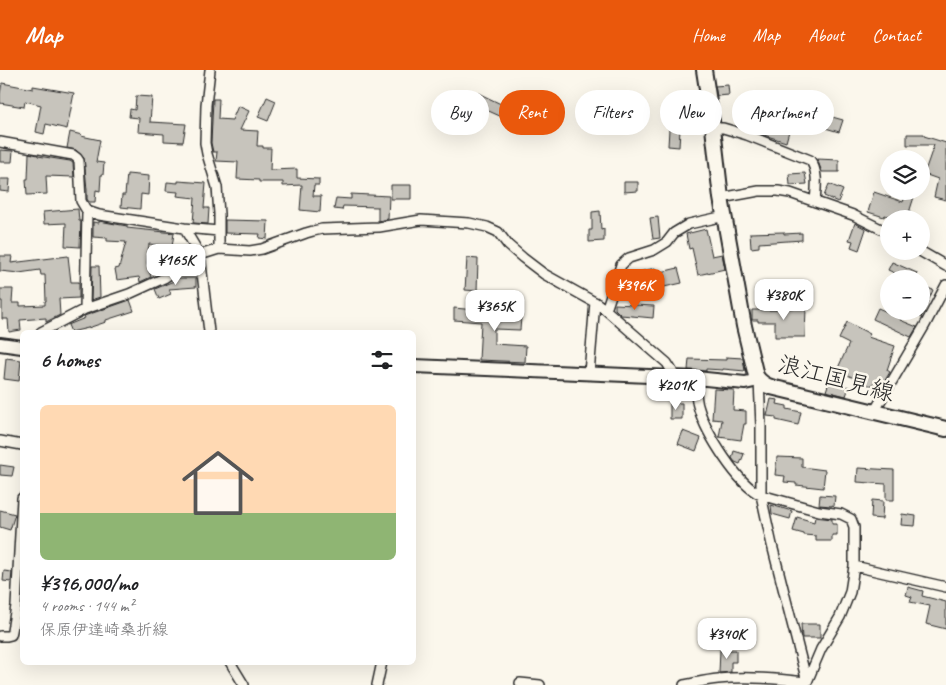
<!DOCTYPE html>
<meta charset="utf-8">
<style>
:root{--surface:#fff;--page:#f2f2f2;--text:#202124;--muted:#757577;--line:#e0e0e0;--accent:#ea580c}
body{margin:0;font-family:Caveat,"Klee One",sans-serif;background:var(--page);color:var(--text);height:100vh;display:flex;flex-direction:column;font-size:19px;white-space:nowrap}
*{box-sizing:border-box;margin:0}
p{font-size:16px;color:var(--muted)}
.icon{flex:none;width:28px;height:28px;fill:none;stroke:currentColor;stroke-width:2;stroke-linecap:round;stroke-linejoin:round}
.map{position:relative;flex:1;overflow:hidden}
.details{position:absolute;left:20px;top:260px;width:396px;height:335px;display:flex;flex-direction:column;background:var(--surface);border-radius:8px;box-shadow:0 5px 20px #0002}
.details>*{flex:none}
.guide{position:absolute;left:431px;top:20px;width:439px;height:45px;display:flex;gap:10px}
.tools{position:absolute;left:880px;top:80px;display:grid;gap:10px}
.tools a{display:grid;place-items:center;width:50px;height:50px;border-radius:50%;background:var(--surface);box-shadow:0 5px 20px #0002;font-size:25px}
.price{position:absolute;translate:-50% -42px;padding:0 11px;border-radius:10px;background:#fff;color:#222;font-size:16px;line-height:32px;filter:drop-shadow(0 1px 2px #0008)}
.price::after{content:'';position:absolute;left:50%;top:30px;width:15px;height:11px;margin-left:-8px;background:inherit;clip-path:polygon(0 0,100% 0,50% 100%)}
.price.selected{background:var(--accent);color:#fff}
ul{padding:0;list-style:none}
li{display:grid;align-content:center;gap:10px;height:265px;padding:0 20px}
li+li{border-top:1px solid var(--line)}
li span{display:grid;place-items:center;height:155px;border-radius:8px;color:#555}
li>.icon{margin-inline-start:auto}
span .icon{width:90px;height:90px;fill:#fffc;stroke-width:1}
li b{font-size:21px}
h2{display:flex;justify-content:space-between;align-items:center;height:60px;padding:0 20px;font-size:21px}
.chip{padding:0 18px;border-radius:22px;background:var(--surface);box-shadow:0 5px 20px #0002;font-size:18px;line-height:45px}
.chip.selected{background:var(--accent);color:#fff}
header{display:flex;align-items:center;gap:30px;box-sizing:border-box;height:70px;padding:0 25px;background:var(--accent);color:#fff}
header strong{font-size:24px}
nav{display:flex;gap:28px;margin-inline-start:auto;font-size:18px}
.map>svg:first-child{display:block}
.building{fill:#c7c4bc;stroke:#2b2b2b}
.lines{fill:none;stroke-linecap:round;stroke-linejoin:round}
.street-casing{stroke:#2b2b2b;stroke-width:12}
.secondary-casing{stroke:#2b2b2b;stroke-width:16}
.primary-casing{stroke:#2b2b2b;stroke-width:18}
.street{stroke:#fbf7ec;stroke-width:9}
.secondary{stroke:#fbf7ec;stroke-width:12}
.primary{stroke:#fbf7ec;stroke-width:14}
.labels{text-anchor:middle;stroke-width:5;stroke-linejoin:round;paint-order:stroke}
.street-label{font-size:24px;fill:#2b2b2b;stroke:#fbf7ec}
</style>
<header>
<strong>Map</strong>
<nav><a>Home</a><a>Map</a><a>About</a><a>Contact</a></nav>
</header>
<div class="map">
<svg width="946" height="615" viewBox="0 0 946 615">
<rect width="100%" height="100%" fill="#fbf7ec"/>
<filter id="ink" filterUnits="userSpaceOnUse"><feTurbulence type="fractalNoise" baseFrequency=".02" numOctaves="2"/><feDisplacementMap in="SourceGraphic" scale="10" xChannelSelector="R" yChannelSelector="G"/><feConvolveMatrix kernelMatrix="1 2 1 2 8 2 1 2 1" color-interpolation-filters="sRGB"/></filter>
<g filter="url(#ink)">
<path class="building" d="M2,13L33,19V16L74,23L67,59L46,54L44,64L36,62L41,35L25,31L24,37L0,33V24Z
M728,15L729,25L717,26L715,16Z
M478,23L507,37L502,47L482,38L481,40L472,36Z
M136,26L152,27L150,52L186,54L183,72L164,71V64L138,62L139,48L129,47L130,39L135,40Z
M750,26L769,30L765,49L781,53L783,48L792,50L786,72L761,64L762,61L742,56Z
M267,27L276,31L268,51L258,47Z
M213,29H219L218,49L232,50L238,36L249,41L240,60L258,61L257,76H263V78H271L270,100L297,99V108L319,109V115H314L313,126H321L320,142L300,140L302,115L283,116V112H259V110L237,109L238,92L216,91L217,82H213L211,73Z
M825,45L843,50L839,62L822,57Z
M669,59H680L679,77L668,76Z
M70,62L82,65L81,66L100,70L96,92L104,93L103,105H101L100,121L96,120L95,132H89L87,129V120L84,88L76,80L67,78Z
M907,64H924V66L946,73V130L934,127L938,109L924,104L934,75H907Z
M0,80L13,81L12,92H0Z
M29,83L38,85V86L70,91L73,93L74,107L46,106L47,124L27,125L26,109H28Z
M817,89L839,90V102H822Z
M805,103L807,114L790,115L789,104Z
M127,104L149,106L148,125L141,124L140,139L121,137L122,125H125Z
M0,109H10L9,122L0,121Z
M178,111L206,113L204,138H209L208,154L193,153L195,128L177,126L178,122L166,121L167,112L178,113Z
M624,112H638V121L624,122Z
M829,114L843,120L838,132L824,126Z
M391,115H411V129H391Z
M874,122L903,132L906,124L914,127L907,149H897L885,145L884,147L868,142Z
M351,124L389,126L388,149L378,151V137L343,136L342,140L334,139L336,128L351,129Z
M78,139L79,151H81L80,177L65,176L66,153L44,154L43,142Z
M600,141L601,160L604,159V171L589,172V160H592V142Z
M658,147L660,168L653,169L650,148Z
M225,150L268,151L267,169L259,168L260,164L225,163Z
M99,151L127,156V158L174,163L172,177L149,174L147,193L151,207L140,212L139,207L117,210L115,199L119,198L126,172L107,171V168L93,167V152L99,153Z
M855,153L866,159L859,180L851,177L853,171L849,170Z
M706,159L712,186L722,184L725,199L698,205L692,178L689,179L686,164Z
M784,162V164L802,163V170L759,173V177L751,178L750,163Z
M0,186H12L11,193L68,186L71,212H79V228L59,229L60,245L46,252V248L20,250L21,260L9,262L8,249H2V231H0V219H13L12,233H20V236L45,235V231H46L45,205H41L40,200L19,203L0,201Z
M467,188L478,189L477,221L465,220Z
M892,192L917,203L915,209H908L888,200Z
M92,196H99L100,227L91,230Z
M655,198L657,203L678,198L682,213L664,217L663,212L639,218L635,203Z
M176,208H196V217L169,219L171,224L159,229L155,219L176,210Z
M921,215L933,220L921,248Z
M130,230L134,241L106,250V252L88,258L71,262L68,255L85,248L84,246L87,245Z
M497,233L514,234V247H521L520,260L494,259V274L526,276L525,292L479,290L481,252L454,250V238L496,242Z
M615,234L654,236L653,248L621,245L615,239Z
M777,238H806L805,267H775V252H758V250H752V240H777Z
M878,238L901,248L900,250L917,257L911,267L873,249Z
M847,252L870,264L868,267L895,276L887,300L890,302L881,317L873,313L871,316L837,300L849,274L839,269Z
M726,287L743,288L745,301L723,299V300L706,299V301L688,300L689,289L726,290Z
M6,288L21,290L19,311L4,309Z
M829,312L849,317L846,326L826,321Z
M714,319L734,320L733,340L746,341V354H744L741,370L719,367L722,350L712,349Z
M771,329L778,330L777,334L787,336V339L801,342L798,355L776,350V347L767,346Z
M670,333H682V349H670Z
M683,361L701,368L696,381L678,374Z
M734,381L744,384L740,394L735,392L732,388Z
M777,387L802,388V397L825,400L823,418L796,415V413L784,412L785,406L775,405Z
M0,395L14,397L12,406L0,405Z
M858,398L894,400V430H886V414L857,412Z
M820,425L835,426L834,436L832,435V436L819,435Z
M872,430L883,431L882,449L871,448Z
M771,435L792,441L790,449L772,444Z
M0,440L15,444L10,460L0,457Z
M902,444L916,446L915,456L901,455Z
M797,447L814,452L815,447L832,449V454H837V465H832V471H816V466L804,465V464L793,461Z
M4,501L12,502L11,512L3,511Z
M908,517L923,521L922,526L946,532V559L926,554L930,536L910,532L912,527L906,525Z
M801,554H820V568H802Z
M720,580H736V592H731V602L719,603Z"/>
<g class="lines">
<defs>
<path id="street" d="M210,0L206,35L205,73L207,84L217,117L219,144V179
M713,58H723L747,65L810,90C819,101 816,119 815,132
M0,72L73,85L77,88L79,91L81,131L87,141L85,239
M721,128L759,121H778L790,123L853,145L889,163
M87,141L99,145L184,158L200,185L209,262
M184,158L219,161
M920,181L946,196
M606,240L621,195L629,188L654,180L667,172L674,163L689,154L725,146
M41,262L85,239L129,224L164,208L200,185L219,179L250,181L262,179L306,163L313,161L322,159L379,157L421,150L469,153L487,157L498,162L508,175L523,188L544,204L598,234L606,240L667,293L672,301L674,307
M589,303L595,232
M759,310L761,356V425L772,475L807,612
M874,342L925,255L946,215
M0,371L22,375
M854,496L946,517
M0,566H7L11,565L12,561L16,536L22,428
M230,592L244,615
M520,613L540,615
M377,615L382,592
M684,615C695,613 707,610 718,609C748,606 778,609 807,612L821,579L840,547L850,522L854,496V457L851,449L841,444L819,441L761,425C738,415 706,363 699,339C695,329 696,318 696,308"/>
<path id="secondary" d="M0,274L22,277
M414,296L696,308L745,313L759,310"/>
<path id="primary" d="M704,0L713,58L721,128L744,256L756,306C760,312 764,315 771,317L946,359"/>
</defs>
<use href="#street" class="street-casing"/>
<use href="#secondary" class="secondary-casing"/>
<use href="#primary" class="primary-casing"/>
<use href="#street" class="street"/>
<use href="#secondary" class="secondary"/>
<use href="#primary" class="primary"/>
</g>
</g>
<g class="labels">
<g class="street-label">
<text transform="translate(836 308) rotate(15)" y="8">浪江国見線</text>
</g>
</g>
</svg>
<div class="tools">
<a><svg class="icon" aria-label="layers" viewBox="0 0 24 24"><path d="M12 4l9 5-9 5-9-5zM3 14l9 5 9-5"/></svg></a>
<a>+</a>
<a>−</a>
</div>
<b class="price" style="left:176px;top:216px">¥165K</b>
<b class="price selected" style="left:635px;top:241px">¥396K</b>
<b class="price" style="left:784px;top:251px">¥380K</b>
<b class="price" style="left:495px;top:262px">¥365K</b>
<b class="price" style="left:676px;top:341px">¥201K</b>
<b class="price" style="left:727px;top:590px">¥340K</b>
<div class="guide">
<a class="chip">Buy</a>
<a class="chip selected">Rent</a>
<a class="chip">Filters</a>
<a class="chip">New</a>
<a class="chip">Apartment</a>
</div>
<section class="details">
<h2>6 homes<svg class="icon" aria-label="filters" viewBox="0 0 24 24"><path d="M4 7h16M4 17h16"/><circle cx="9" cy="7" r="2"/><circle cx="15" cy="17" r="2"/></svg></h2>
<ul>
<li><span style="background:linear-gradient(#ffd9b3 70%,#8fb573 0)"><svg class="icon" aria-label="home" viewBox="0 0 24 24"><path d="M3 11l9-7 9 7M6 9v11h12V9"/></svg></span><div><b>¥396,000/mo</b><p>4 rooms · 144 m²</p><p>保原伊達崎桑折線</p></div></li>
</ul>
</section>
</div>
